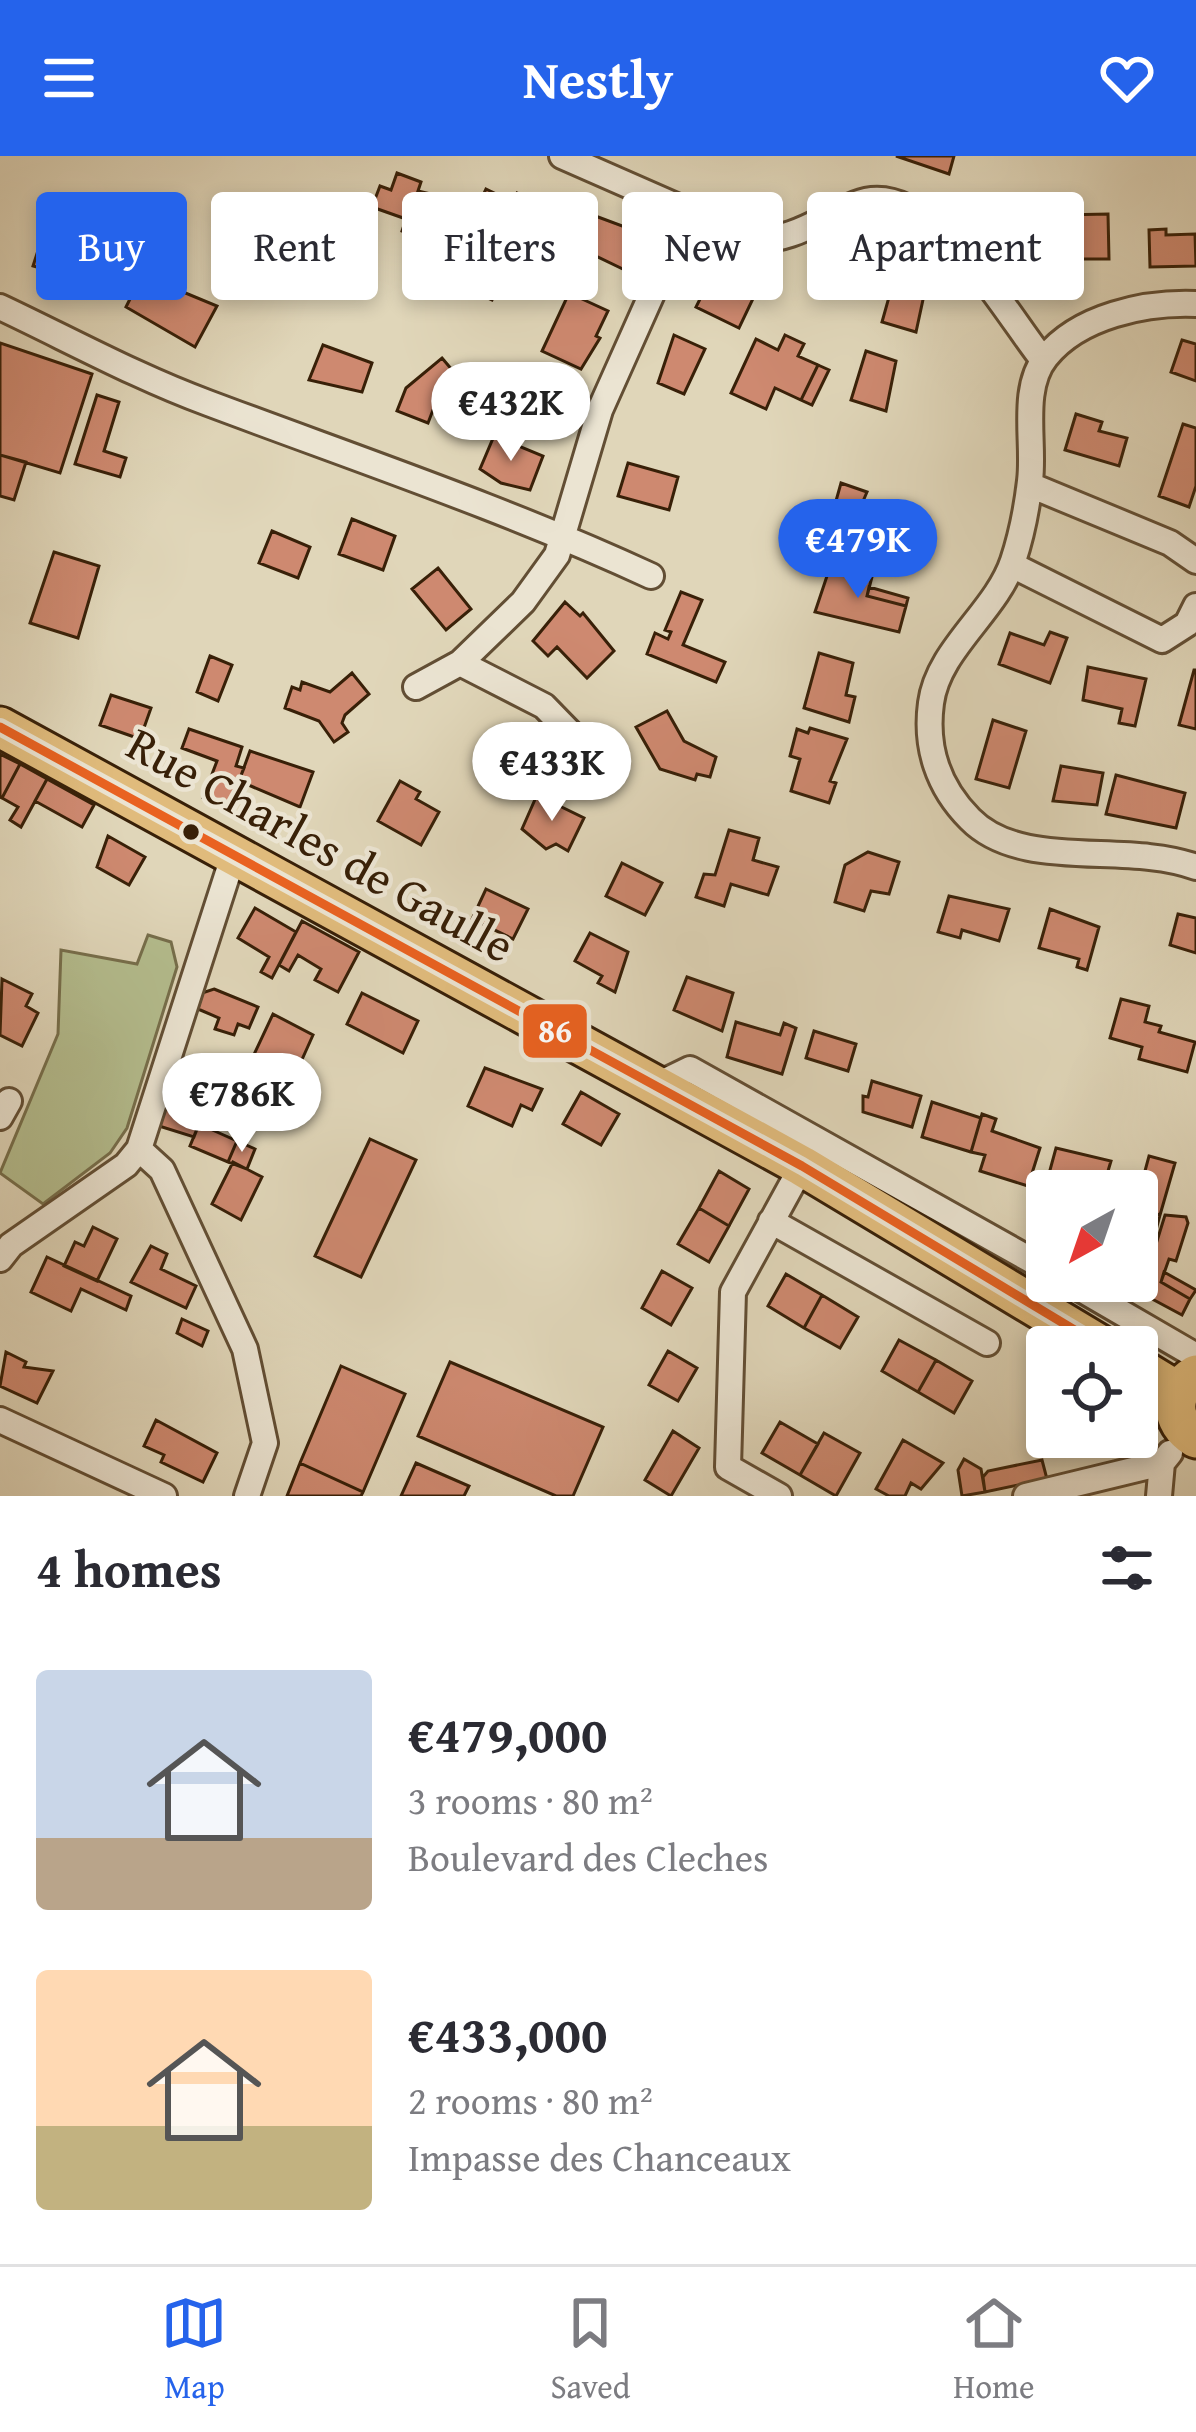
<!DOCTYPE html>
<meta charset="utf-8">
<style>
:root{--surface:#fff;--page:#f2f2f3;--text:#2b2b33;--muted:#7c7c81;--line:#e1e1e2;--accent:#2563eb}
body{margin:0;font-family:"Gentium Book Plus",serif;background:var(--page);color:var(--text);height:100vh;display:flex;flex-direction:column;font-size:45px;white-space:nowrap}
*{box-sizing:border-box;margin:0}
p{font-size:39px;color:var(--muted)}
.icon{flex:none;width:66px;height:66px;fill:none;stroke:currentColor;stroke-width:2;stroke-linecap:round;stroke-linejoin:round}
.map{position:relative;height:1340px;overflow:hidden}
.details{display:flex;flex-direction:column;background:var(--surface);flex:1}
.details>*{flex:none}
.guide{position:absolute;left:36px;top:36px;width:1125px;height:108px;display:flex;gap:24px}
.needle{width:78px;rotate:220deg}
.buttons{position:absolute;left:1026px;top:1014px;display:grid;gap:24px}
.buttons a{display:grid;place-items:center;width:132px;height:132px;border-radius:12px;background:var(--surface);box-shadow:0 6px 18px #0003;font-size:60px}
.price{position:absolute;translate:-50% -102px;padding:0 27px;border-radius:42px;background:#fff;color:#222;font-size:39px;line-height:78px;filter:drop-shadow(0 3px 6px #0008)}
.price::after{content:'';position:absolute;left:50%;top:72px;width:36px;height:27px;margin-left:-18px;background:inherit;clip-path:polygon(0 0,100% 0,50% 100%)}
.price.selected{background:var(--accent);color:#fff}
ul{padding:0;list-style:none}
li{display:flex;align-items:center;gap:36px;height:300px;padding:0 36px}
li span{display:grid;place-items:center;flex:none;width:336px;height:240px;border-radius:12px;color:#555}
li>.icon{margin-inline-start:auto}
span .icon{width:144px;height:144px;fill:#fffc;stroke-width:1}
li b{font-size:51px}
h2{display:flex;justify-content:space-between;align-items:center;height:144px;padding:0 36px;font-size:51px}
.tag{padding:0 42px;border-radius:12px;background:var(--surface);box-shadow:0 6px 18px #0003;font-size:42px;line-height:108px}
.tag.selected{background:var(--accent);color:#fff}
header{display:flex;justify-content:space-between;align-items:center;height:156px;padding:0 36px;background:var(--accent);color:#fff;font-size:54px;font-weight:600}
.menu{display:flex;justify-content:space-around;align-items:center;height:168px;border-top:3px solid var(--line);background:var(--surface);font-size:33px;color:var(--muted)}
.menu a{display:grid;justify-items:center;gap:6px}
.menu .selected{color:var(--accent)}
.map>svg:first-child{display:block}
.green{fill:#b4bd8e;stroke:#766e4b;stroke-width:3}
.building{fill:#ce8970;stroke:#382008;stroke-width:3}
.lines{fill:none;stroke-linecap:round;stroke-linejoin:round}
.minor-casing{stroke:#624e34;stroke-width:30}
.primary-casing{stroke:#382008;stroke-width:45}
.minor{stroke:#ebe4d2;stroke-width:24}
.primary{stroke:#e0bb7c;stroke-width:39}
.bus-1-casing{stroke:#ebe4d2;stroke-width:18}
.bus-1{stroke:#e96221;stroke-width:9}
.bus-dot{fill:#382008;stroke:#ebe4d2;stroke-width:4.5}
.labels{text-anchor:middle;stroke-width:9;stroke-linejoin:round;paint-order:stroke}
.street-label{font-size:48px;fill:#382008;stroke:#ebe4d2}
.line-badge{stroke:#ebe4d2;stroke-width:4.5}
.badge-label{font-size:33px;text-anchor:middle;font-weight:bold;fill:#fff}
</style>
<header><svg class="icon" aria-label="menu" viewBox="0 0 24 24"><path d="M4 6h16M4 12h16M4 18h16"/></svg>Nestly<svg class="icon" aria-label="heart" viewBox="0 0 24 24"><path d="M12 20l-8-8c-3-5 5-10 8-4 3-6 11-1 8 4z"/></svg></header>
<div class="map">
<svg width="1196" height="1340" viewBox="0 0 1196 1340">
<rect width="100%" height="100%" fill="#e0d6b9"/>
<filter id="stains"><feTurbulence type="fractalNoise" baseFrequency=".00167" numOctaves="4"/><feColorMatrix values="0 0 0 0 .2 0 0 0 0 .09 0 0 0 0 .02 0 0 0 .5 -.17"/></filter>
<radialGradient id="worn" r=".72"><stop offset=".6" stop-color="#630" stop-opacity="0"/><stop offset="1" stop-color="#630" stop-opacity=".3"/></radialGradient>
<path class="green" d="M148,779L171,786L177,811L127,972L110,997L43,1048L0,1017L58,878L61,794L137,808Z"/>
<path class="building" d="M896,0H954L949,18Z
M397,17L421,26L418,35L444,41L429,84L402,75L406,63L372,51L380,30L391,34Z
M486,33L513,46L517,37L539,47L520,85L472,62Z
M1000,45L1029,60L1022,74L1032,79L1024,95L985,76Z
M590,58L644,78L627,115L575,90Z
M1108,58L1109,103H1062L1061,59Z
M65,69L95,80L90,97L60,86Z
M1166,73V79L1195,78L1196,110L1150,111L1149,74Z
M497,75L520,85L492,144L469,133Z
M43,79L106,103L94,136L70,129L73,121L33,110Z
M896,116L927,125L916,176L882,166Z
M739,118L760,128L739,172L696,151L708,127L729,137Z
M142,119L217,150L195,191L126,151Z
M569,137L608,155L596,180L600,182L581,213L542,195Z
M674,179L705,193L684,238L658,227Z
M785,179L804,188L798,200L818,209L801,244L775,232L766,253L731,237L756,183L778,194Z
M1182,184L1196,188V225L1171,216Z
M0,187L92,218L60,317L0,299Z
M323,189L372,207L362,236L309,224Z
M866,195L896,205L886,255L851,244Z
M442,202L464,228L460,236L433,254L428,267L397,255L406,232Z
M818,209L829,214L812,249L801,244Z
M97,239L119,246L104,295L126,302L120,321L75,308Z
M1076,258L1102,266L1099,275L1127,282L1119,310L1065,294Z
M1183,268L1196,272V330L1189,351L1159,340Z
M494,280L543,300L530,334L501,327L480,313Z
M0,299L26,306L14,344L0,340Z
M628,307L678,321L669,354L618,340Z
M841,327L867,336L861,350L882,359L873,384L829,370Z
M352,363L395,380L383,414L339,398Z
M272,375L310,391L298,422L259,407Z
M54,396L99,410L78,482L30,467Z
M850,411L873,417L867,440L906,450L899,476L815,456L828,417Z
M438,412L471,453L446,474L412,433Z
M869,431L908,442L906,450L867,440Z
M681,436L702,444L683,489L725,506L716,526L647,498L655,477L668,483L671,476L665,474Z
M565,446L580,460L583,457L614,495L587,522L557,491L548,500L533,485Z
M1050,476L1067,482L1050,527L999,508L1010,477L1044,489Z
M819,497L853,507L846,539L855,541L849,566L804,552Z
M210,500L232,509L218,545L197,536Z
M1088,511L1146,523L1135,570L1119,567L1122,553L1083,544Z
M1194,514H1196V573L1179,569Z
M352,517L369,538L345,559L342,567L348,576L334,586L319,565L285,552L292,531L300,534L302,526L330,536Z
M111,539L151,552L140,583L100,569Z
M667,555L684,585L716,601L710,621L697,618L695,624L660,613L636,571Z
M993,564L1026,575L1009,632L976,623Z
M810,572L847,583L830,625L836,627L829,647L791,635L800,603L790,600L797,573L808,577Z
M189,573L242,591L236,610L244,612L228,652L203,642L217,605L182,592Z
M250,595L313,616L300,651L239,625Z
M0,598L20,608L2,642L0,641Z
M20,608L47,623L21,671L10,664L18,651L2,642Z
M1061,610L1103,617L1097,649L1053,645Z
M1116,619L1185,637L1176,672L1106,658Z
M47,623L94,649L82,671L35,645Z
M400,625L420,636L416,643L439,656L421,689L378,665Z
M537,639L584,662L568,695L556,688L546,693L522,673Z
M729,674L759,682L753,704L778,711L768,739L731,728L724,750L696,741L704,718L715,719Z
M108,680L145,701L129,729L97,711Z
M868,696L899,706L889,738L871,735L864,755L835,746L845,709Z
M622,707L662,727L645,759L606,740Z
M486,733L528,753L513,783L472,763Z
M949,740L1009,753L999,785L962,774L960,782L938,776Z
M255,752L296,776L272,822L261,816L269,801L238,782Z
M1050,753L1099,771L1087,814L1077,811L1079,803L1039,792Z
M1178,758L1196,762V797L1170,789Z
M302,765L359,796L338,836L315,824L321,813L298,799L289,815L279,809Z
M590,777L628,796L615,836L598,827L602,820L575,805Z
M687,821L733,837L722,875L674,854Z
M2,823L32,838L26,850L38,857L22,890L0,879Z
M214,833L258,851L249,872L238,868L234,879L215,873L219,862L198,853L202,837Z
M362,837L418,865L403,897L347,868Z
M1121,843L1149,850L1145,866L1161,870L1159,876L1195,886L1187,916L1139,903L1142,891L1110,882Z
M273,858L313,879L282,948L215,917L221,904L235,911L231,919L242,924Z
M736,866L780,879L784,867L796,872L782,918L727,901Z
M814,875L856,888L848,915L806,902Z
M181,901L216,917L205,950L170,937Z
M485,912L542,933L532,954L521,949L512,970L468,950Z
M872,925L921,940L912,971L863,956V940L868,941Z
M581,936L619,958L601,989L563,968Z
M170,937L205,950L201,963L166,950Z
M932,946L981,962L971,996L922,981Z
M166,950L201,963L194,981L159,970Z
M982,958L996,963L992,975L1040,992L1028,1030L980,1015L985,999L971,996Z
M199,968L237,985L228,1006L190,990Z
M370,983L416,1004L361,1121L315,1100Z
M237,985L255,993L247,1013L228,1006Z
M1056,992L1111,1005L1102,1035L1047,1025Z
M1149,1000L1175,1007L1160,1059L1148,1055L1150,1044L1138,1041Z
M233,1006L262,1021L241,1064L212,1048Z
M719,1015L749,1033L729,1070L699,1052Z
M699,1052L729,1070L709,1106L678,1088Z
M1137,1052L1160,1059L1152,1089L1137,1085Z
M1165,1059L1186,1061L1188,1067L1176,1105L1169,1103L1161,1126L1190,1143L1182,1159L1141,1137Z
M93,1071L117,1083L97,1125L64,1110L75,1086L84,1090Z
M151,1090L167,1098L161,1113L196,1130L186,1152L131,1126Z
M47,1101L131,1140L126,1154L81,1133L71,1155L31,1136Z
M662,1115L692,1132L671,1169L642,1152Z
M1164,1116L1196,1134L1190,1143L1161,1126Z
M786,1118L822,1139L804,1172L768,1150Z
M822,1139L858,1161L840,1192L804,1172Z
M182,1163L208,1175L202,1190L177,1177Z
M899,1184L936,1204L918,1236L882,1215Z
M668,1195L697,1212L678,1245L649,1229Z
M6,1196L26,1206L24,1211L53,1215L37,1247L0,1230Z
M936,1204L972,1225L954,1257L918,1236Z
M450,1206L603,1271L573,1340H556L418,1280Z
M341,1210L405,1238L363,1336L300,1307Z
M156,1264L217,1297L203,1326L161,1306L164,1299L144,1290Z
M780,1266L818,1288L800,1319L762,1297Z
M673,1275L699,1292L671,1340L645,1324Z
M824,1277L860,1297L836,1340L800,1319Z
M903,1284L943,1307L921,1333L911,1327L905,1340H889L876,1333Z
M964,1303L981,1313L985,1336L962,1340L958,1314Z
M1042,1304L1047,1323L985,1336L983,1321L988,1315Z
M300,1307L363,1336L361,1340H287Z
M416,1307L469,1330L464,1340H401Z"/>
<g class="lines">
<defs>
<path id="minor" d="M562,0L751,83C791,87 821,62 856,48C928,18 1004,155 1043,204
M1196,148C1145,146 1079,160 1046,201C1020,233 1035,287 1030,325C1027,351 1021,381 1013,405C996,456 938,493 931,547C925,591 938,631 970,663C1022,716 1126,685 1196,711
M0,151C68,183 137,221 208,247C357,303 506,353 651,420
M1030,329L1170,387L1196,405
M1012,409L1162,484L1187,468L1196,450
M416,531L460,507
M580,587L544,550L460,507L523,446L557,399L600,254L688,57
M655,930L690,913L1047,1113
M0,961L9,945
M139,993L162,1014L245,1193L265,1287L247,1340
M771,1065L987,1187
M0,1103L11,1089L126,1009L139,993L234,698
M1067,1125L1196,1200
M0,1264L164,1340
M779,1340L728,1311L733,1136L802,1010
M1026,1340L1162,1307
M1159,1340L1162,1307L1170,1297"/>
<path id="primary" d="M0,571L802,1010L1103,1191
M1137,1211L1178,1236
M1196,1219C1169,1235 1169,1266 1196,1282"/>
</defs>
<use href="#minor" class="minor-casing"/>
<use href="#primary" class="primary-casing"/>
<use href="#minor" class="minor"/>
<use href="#primary" class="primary"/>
<defs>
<path id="bus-1" d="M0,571L802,1010L1103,1191"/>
</defs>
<use href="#bus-1" class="bus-1-casing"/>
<use href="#bus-1" class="bus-1"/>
</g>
<circle class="bus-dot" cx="191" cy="676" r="10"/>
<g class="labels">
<g class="street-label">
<text transform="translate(321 688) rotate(29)" y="17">Rue Charles de Gaulle</text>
</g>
</g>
<rect class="line-badge" x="521" y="846" width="68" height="58" rx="12" fill="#e96221"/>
<g class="badge-label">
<text x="555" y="886">86</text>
</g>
<rect width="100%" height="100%" filter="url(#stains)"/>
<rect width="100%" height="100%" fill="url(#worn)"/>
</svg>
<div class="buttons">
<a><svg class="needle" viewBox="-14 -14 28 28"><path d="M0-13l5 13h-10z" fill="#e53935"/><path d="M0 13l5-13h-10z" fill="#7c7c81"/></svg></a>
<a><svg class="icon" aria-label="locate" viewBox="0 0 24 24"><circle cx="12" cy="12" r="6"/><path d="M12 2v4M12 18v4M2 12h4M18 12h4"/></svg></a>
</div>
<b class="price" style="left:511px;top:308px">€432K</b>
<b class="price selected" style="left:858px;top:445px">€479K</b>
<b class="price" style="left:552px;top:668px">€433K</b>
<b class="price" style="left:242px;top:999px">€786K</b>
<div class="guide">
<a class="tag selected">Buy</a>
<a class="tag">Rent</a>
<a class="tag">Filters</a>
<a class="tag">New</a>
<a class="tag">Apartment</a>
</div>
</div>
<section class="details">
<h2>4 homes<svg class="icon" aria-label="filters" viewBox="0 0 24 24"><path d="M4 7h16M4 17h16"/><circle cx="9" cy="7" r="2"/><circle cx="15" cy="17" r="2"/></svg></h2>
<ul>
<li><span style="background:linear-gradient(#c9d6e8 70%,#b9a48a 0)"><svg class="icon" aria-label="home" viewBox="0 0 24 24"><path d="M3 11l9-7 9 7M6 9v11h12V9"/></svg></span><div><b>€479,000</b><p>3 rooms · 80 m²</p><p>Boulevard des Cleches</p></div></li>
<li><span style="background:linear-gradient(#ffd9b3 65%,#c2b280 0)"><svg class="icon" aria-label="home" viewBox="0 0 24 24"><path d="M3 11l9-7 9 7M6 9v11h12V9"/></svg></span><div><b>€433,000</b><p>2 rooms · 80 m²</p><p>Impasse des Chanceaux</p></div></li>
</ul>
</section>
<nav class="menu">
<a class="selected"><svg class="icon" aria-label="map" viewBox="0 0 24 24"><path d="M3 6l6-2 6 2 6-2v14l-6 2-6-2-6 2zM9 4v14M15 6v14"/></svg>Map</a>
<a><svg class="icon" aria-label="saved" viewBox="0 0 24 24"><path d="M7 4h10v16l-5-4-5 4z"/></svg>Saved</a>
<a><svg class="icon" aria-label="home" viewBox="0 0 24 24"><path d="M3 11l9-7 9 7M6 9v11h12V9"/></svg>Home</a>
</nav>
